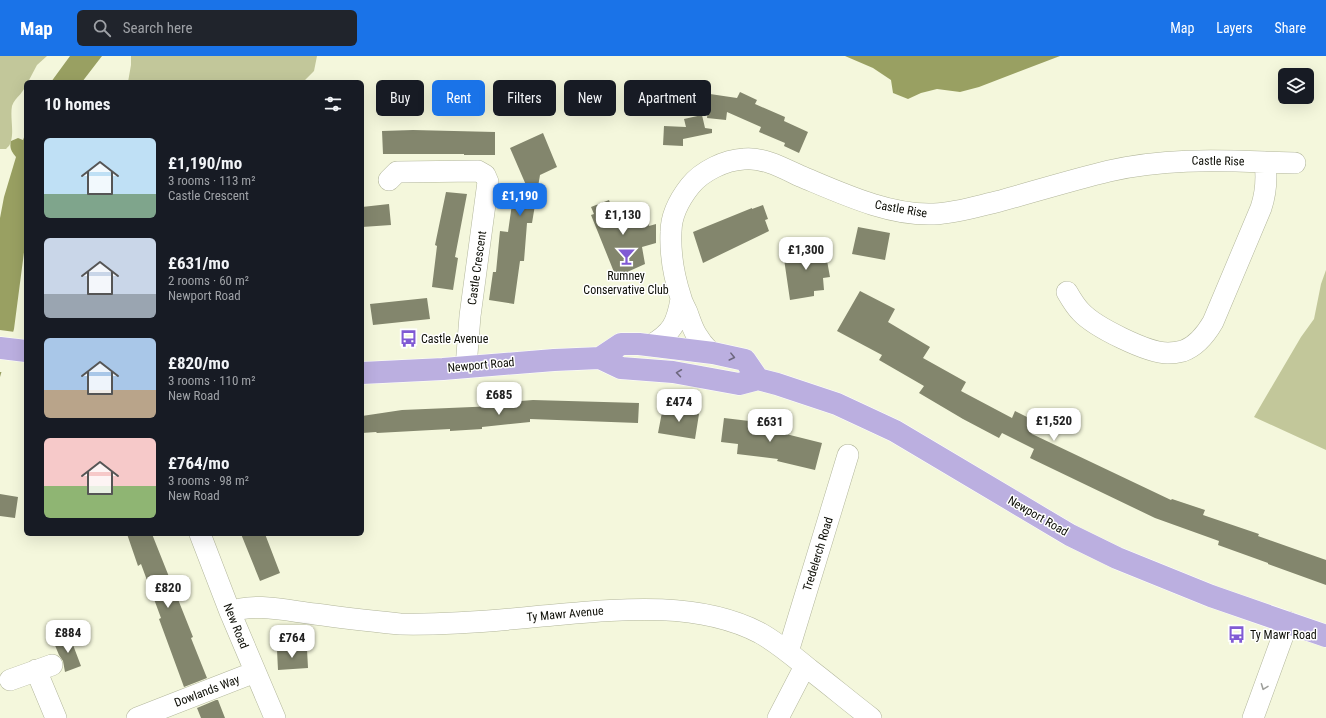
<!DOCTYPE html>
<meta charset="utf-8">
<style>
:root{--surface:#171b24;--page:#20242c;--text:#f1f3f6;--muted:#9ea1a6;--accent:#1a73e8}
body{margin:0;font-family:"Roboto Condensed",sans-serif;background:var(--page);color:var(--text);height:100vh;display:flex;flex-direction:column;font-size:15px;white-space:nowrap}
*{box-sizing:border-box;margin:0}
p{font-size:13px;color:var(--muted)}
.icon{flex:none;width:22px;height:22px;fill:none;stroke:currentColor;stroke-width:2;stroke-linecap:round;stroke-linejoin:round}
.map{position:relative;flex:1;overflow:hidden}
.panel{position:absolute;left:24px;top:24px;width:340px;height:456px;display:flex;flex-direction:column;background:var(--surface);border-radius:6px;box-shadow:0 4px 16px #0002}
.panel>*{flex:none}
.banner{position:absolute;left:376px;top:24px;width:380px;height:36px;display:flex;gap:8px}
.fabs{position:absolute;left:1278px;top:12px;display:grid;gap:8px}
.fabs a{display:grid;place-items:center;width:36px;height:36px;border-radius:6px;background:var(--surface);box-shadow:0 4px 16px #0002;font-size:20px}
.price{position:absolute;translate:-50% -34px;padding:0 9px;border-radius:8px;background:#fff;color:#222;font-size:13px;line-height:26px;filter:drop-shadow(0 1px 2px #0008)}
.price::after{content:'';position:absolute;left:50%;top:24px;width:12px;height:9px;margin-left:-6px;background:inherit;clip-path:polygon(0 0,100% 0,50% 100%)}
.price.active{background:var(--accent);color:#fff}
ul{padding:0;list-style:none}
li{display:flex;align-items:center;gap:12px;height:100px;padding:0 20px}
li span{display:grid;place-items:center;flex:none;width:112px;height:80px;border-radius:6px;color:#555}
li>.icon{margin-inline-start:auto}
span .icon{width:48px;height:48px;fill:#fffc;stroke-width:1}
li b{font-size:17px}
h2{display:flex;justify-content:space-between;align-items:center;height:48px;padding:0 20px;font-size:17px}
.tag{padding:0 14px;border-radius:6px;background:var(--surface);box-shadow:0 4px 16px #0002;font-size:14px;line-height:36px}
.tag.active{background:var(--accent);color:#fff}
header{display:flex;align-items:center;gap:24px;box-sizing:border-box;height:56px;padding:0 20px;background:var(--accent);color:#fff}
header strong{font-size:19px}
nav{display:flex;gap:22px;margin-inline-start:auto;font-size:14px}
.search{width:280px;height:36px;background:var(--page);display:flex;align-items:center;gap:10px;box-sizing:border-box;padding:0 14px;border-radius:6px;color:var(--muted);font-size:15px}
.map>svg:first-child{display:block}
.green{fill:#c2c79a}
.water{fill:#99a062}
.pier{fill:#f4f7dc}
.building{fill:#83866d}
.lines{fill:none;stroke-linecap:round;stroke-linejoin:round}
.minor-casing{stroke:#b2b69b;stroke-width:22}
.major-casing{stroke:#fff;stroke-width:23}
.minor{stroke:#fff;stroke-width:21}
.major{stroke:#bbafe0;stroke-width:22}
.oneway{stroke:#6d677e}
.oneway2{stroke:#9e9f9b}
.labels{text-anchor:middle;stroke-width:3;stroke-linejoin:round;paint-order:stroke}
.street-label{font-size:12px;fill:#0d0e06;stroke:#fff}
.poi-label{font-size:12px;fill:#0d0e06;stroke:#fff;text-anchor:start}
</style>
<header>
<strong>Map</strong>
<div class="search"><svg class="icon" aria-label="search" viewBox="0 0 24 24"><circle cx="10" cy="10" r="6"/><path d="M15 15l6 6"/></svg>Search here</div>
<nav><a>Map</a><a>Layers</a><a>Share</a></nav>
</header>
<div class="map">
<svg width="1326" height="662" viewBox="0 0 1326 662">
<rect width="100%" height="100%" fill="#f4f7dc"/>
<path class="green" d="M0,0H47L37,9L28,26H26C26,36 15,41 12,50C10,61 14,75 11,85C11,88 8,91 6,93H0Z
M131,0H317L314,15L303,26H128L131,9Z
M1326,214V394L1254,361L1301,281L1314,263L1321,228Z"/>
<path class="water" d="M70,0H102L82,26H51Z
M845,0H1060L979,31L960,36L937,33L921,37L908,43L893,37L891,24L873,12Z
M26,76V181L14,273L0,321V162L4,141L16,101C12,96 9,92 11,85L18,82L23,84Z"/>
<path class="pier" d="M0,274L15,276L3,316H0Z"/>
<path class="building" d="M740,36L757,44L755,48L785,61L784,65L808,76L799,97L784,90L785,87L759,76L761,71L727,56L726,64L707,62L710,38L737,42Z
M702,59L705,72L712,73V77L683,83V90L663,89L664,70L686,71L684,63Z
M413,74L495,76V99H464V98H383L382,75Z
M543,77L557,111L540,119L532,167H527L524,205H520L514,248L489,244L493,216H496L500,175L508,176L514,134L529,136L510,92Z
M446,136L467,138L455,201L458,202L453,234L432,231L437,190L435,189Z
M609,144L612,152L624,148L626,152L630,150L633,158L640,156L643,163L646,162L649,170L656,168V187L642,191L645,208L616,221L591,159L594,158L591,151Z
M389,148L391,169L362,171V151Z
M763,149L768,163L765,164L769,175L703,207L693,176L752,152V153Z
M858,171L890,177L885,204L852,198Z
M824,188L830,221L823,222L824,234L814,235V240L790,244L783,196Z
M860,235L895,253L888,266L930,291L923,302L966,326L961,335L1012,362L1015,355L1037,366L1032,378L1171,444L1172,443L1205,454L1203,459L1259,478L1258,480L1326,504V529L1268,508V507L1218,489L1219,485L1155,462L1030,402L1034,393L1002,377L999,382L963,363L919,337L924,330L879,304L882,299L837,275Z
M427,242L430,263L373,269L370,248Z
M533,344L639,347L638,367L530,363V366L482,371V373L450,375V373L377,377L376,376L362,377V360L402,354L496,350V347Z
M663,351L699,358L695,383L658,377Z
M724,362L766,367V373L822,387L815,414L777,405L778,403L737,398L738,388L721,386Z
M0,438L18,441L15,462L0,460Z
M127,478H152L193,581L191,582L207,622L184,631L159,563L161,562L141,508L138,510Z
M241,478H265L280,517L260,525Z
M70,581L81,610L65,616L63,605L59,599L54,587Z
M307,593L308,612L278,614L277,594Z
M216,644H218L225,662H201L197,652Z"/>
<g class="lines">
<defs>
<path id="minor" d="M1265,106L1295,107
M389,124L397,116L478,115L485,119L488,126L470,260L466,311
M651,289C672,277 677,267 681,243
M710,296C705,291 700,285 696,278C692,271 690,264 687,256C685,251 682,247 681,242C674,221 670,198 671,176C671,159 679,144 690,130C702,115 725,104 744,103C763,101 783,112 800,120C841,137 889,160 934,158C957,157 978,150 1000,145C1036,135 1072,124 1109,115C1162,103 1211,104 1265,106C1267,122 1266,137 1261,152L1213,266C1206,278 1197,290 1183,295C1179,296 1172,297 1168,297C1147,297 1095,271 1081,256C1075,250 1071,243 1067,236
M200,478L230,556L275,662
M230,556C254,546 289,555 315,558C343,562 371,565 400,568C448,569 495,565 542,560C612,554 695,543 760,577C778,587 793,600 809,613C830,629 850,646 871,662
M788,596L848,399
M36,614L56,662
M10,624L52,609
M137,662L255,616
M778,662L805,610
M1253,662L1288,566"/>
<path id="major" d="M0,292L26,295
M600,302L621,288H639L713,297L745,304L758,323
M362,317L443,313L554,304L600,302L621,312L673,316L739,328L758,323L777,328L837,348L895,375L1070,479L1117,502L1211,540L1326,580"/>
</defs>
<use href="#minor" class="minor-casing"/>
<use href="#major" class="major-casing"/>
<use href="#minor" class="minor"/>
<use href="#major" class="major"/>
</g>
<defs><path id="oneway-chevron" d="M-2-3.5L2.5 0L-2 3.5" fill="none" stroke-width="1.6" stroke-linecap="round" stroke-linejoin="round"/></defs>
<g class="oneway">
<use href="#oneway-chevron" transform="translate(732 301) rotate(14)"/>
<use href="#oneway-chevron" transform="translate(679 317) rotate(-172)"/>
</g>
<use class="oneway2" href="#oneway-chevron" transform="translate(1264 631) rotate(111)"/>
<defs>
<symbol id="bar-bare" viewBox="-9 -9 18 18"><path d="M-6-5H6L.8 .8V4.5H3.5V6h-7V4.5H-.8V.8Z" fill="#805ad4" stroke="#fff" stroke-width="2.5" paint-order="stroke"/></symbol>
<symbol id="bus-bare" viewBox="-9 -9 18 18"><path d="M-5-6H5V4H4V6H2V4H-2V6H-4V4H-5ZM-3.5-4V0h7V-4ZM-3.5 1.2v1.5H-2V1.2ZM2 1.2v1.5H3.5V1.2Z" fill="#805ad4" stroke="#fff" stroke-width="2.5" paint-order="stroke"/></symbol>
</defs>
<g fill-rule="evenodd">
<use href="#bar-bare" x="614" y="188" width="25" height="25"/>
<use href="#bus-bare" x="396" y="270" width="25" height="25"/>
<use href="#bus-bare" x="1224" y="566" width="25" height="25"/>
</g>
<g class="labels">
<g class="street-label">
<text transform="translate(1218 105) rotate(1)" y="4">Castle Rise</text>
<text transform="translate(901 153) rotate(10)" y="4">Castle Rise</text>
<text transform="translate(477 212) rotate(-82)" y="4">Castle Crescent</text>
<text transform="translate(481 309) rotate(-5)" y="4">Newport Road</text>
<text transform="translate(1038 460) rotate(30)" y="4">Newport Road</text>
<text transform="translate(818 498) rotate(-73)" y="4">Tredelerch Road</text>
<text transform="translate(565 558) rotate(-5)" y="4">Ty Mawr Avenue</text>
<text transform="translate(236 570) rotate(68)" y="4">New Road</text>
<text transform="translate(207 635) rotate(-21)" y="4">Dowlands Way</text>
</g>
<g class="poi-label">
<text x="626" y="224" text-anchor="middle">Rumney<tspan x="626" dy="14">Conservative Club</tspan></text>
<text x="421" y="287">Castle Avenue</text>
<text x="1250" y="583">Ty Mawr Road</text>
</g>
</g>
</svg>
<div class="fabs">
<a><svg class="icon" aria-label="layers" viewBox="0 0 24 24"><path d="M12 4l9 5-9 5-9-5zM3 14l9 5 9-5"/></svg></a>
</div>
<b class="price active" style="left:520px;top:161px">£1,190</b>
<b class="price" style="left:623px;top:180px">£1,130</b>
<b class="price" style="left:806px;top:215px">£1,300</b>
<b class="price" style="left:499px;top:360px">£685</b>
<b class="price" style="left:679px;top:367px">£474</b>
<b class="price" style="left:1054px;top:386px">£1,520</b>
<b class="price" style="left:770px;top:387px">£631</b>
<b class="price" style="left:168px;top:553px">£820</b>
<b class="price" style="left:68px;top:598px">£884</b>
<b class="price" style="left:292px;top:603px">£764</b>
<div class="banner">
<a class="tag">Buy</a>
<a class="tag active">Rent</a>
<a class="tag">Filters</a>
<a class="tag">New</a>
<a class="tag">Apartment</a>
</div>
<section class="panel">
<h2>10 homes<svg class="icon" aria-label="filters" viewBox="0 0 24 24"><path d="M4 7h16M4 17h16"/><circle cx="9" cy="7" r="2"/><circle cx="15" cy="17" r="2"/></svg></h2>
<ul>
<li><span style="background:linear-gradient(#bfe0f5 70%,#7fa58c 0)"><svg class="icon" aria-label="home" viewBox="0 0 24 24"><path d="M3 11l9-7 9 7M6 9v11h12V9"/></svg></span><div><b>£1,190/mo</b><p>3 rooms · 113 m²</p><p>Castle Crescent</p></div></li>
<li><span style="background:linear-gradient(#c9d6e8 70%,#9aa5b1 0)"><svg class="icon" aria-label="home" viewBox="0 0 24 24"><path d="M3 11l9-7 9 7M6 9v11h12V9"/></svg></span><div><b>£631/mo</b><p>2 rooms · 60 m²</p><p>Newport Road</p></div></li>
<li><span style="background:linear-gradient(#a9c7e8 65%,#b9a48a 0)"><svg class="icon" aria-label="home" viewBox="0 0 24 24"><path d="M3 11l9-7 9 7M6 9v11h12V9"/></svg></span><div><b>£820/mo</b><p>3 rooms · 110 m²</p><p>New Road</p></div></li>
<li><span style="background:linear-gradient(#f6c9c9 60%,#8fb573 0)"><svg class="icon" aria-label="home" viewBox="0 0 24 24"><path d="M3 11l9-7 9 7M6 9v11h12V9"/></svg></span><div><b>£764/mo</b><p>3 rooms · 98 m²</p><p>New Road</p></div></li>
</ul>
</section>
</div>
